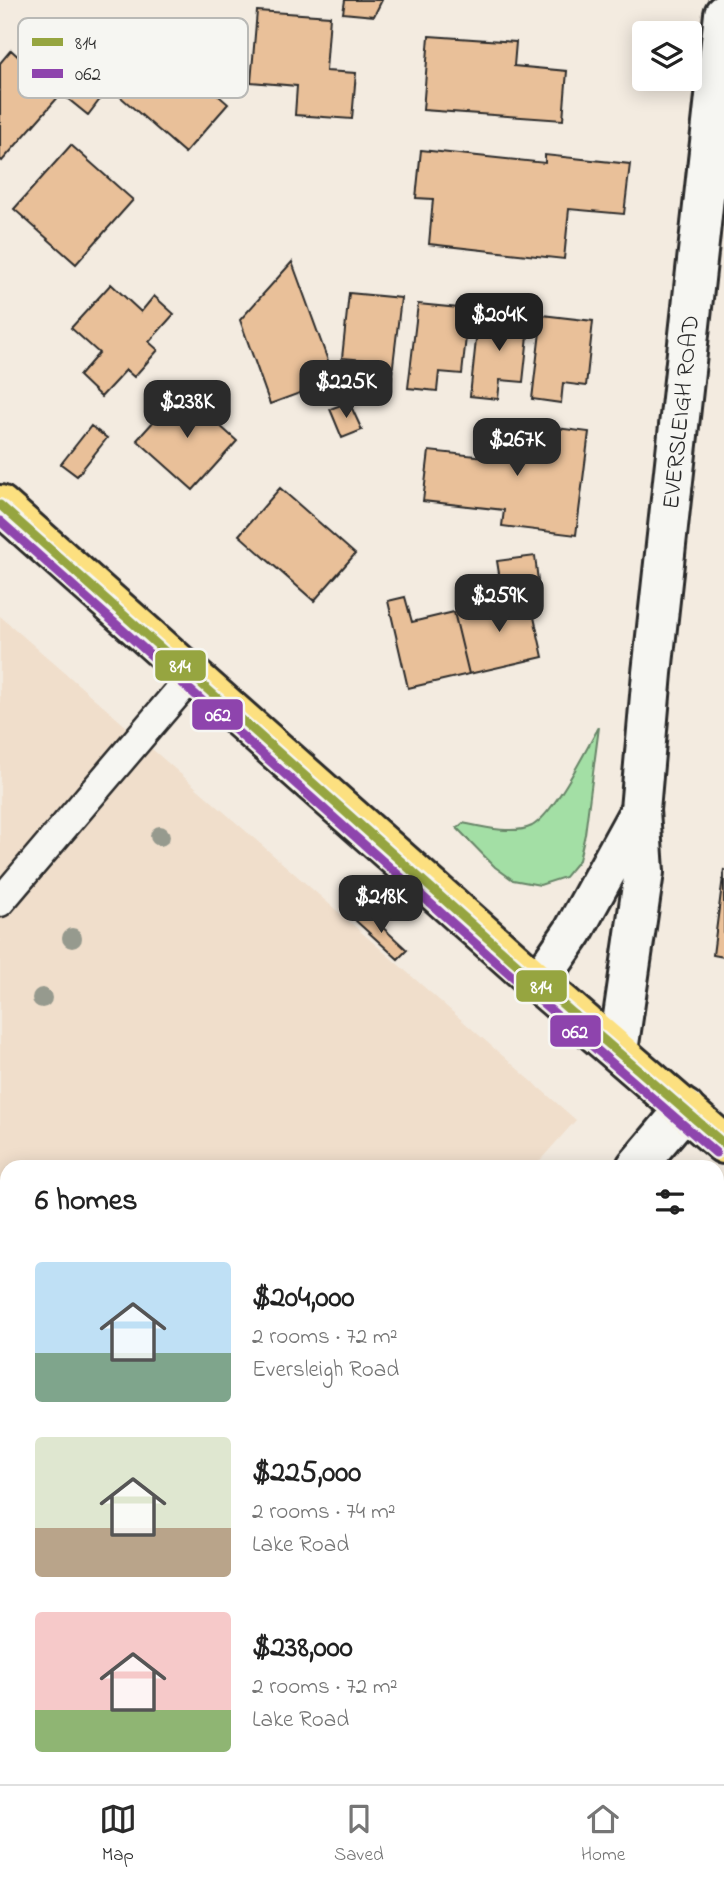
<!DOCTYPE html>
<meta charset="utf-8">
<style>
:root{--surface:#fff;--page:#f6f6f6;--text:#222;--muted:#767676;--line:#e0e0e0;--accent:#2b2b2b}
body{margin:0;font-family:"Indie Flower",sans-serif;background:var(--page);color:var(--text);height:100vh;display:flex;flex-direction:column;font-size:26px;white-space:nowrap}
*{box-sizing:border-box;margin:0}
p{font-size:23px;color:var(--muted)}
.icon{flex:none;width:38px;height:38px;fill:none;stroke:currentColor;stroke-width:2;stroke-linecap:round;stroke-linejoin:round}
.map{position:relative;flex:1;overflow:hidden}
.side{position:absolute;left:0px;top:1160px;width:724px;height:625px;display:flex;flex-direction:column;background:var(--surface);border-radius:21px 21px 0 0;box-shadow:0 4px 18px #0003}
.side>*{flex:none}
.controls{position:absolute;left:632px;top:21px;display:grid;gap:14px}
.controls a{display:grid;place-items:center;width:70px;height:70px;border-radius:7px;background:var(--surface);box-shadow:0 4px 18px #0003;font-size:35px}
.price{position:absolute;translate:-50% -60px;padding:0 16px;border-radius:14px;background:var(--accent);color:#fff;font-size:23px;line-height:46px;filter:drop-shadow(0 2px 4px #0008)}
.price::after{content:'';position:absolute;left:50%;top:42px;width:21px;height:16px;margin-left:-10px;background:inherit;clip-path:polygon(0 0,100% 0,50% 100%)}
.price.current{background:#222;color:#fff}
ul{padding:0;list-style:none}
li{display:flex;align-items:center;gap:21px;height:175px;padding:0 35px}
li span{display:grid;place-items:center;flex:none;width:196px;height:140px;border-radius:7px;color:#555}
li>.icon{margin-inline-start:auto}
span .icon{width:84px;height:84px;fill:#fffc;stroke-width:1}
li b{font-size:30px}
h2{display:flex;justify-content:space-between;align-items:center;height:84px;padding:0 35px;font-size:30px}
.dock{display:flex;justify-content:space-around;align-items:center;height:98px;border-top:2px solid var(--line);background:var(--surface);font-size:19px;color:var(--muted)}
.dock a{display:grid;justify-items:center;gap:4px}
.dock .current{color:var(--accent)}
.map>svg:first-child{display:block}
.built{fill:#f0decb}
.green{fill:#a3dfa5;stroke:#678568;stroke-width:2}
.building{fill:#e9c099;stroke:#2b2b2b;stroke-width:2}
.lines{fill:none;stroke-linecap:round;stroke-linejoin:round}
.lane-casing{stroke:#2b2b2b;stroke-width:33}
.street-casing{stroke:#2b2b2b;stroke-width:44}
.secondary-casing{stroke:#2b2b2b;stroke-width:44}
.primary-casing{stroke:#2b2b2b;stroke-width:44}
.lane{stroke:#f6f6f2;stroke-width:28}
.street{stroke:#f6f6f2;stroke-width:38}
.secondary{stroke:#f6f6f2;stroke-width:38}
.primary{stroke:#fce080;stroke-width:38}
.bus-1-casing{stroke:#f6f6f2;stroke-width:14}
.bus-2-casing{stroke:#f6f6f2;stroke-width:14}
.bus-1{stroke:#96a540;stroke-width:9}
.bus-2{stroke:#8e44ad;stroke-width:9}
.tree{fill:#969a8e}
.labels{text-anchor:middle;stroke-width:7;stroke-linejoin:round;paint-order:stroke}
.street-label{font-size:24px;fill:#2b2b2b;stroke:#f6f6f2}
.key{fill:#f6f6f2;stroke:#b9b9b6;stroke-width:2}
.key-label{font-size:19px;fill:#2b2b2b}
.line-badge{stroke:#f6f6f2;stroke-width:2.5}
.badge-label{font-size:19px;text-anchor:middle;font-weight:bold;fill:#fff}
</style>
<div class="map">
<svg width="724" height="1784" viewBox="0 0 724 1784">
<rect width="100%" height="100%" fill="#f3ebe0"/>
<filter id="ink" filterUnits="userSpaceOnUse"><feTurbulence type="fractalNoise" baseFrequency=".0143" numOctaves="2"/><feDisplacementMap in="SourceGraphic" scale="14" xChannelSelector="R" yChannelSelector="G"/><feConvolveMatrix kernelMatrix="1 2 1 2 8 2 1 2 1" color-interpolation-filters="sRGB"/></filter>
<g filter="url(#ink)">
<path class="built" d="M0,616L576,1120L534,1167H7V1770L0,1778Z
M718,1258H724V1784H422L416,1778H718Z"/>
<path class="green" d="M599,727L585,834L579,860L565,877L540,885L513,880L495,867L457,828L463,823C482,827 514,835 532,826C555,813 585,751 599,727Z
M7,1269V1431L0,1439V1276Z
M0,1595L7,1601V1693L0,1701Z
M136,1778H282L276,1784H131Z"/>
<path class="building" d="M345,0H382L374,16L343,13Z
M257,11L330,16L326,71L356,73L352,119L295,115L297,86L251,82Z
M429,36L516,42L514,66L567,71L563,120L423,110Z
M160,44L228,104L185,153L116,93Z
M11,50L60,95L2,161L0,159V63Z
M91,56L117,77L88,115L62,94Z
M71,145L133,200L76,264L14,209Z
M421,150L545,163V155L630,164L624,214L569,209L564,259L429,244L433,199L416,198Z
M292,262L335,380L270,404L240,320Z
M111,284L141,312L154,296L174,314L149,342L158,350L134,377L126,370L101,397L79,376L99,353L71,328Z
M349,293L401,298L391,382L363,379L365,360L342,358Z
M418,304L469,309L462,374L439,372L437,391L408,388Z
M479,312L530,317L523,382L500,380L498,399L470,396Z
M542,315L593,321L586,386L563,383L561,403L532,399Z
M181,391L237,441L193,490L137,440Z
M349,402L362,430L342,438L330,409Z
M500,421L589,432L576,535L502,526L504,510L423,501L429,451L495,458Z
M91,426L107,438L77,476L61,464Z
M280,488L355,554L314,601L239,535Z
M535,556L538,581L501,586L497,561Z
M529,595L543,657L469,674L454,612Z
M405,597L412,622L454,612L469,674L408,688L388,601Z
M724,869V957L713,955Z
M365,911L407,950L398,959L356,921Z
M722,1464L724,1465V1680L718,1686V1469Z
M515,1778H624L618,1784H522Z"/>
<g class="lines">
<defs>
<path id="lane" d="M0,902L191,677
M455,1778L461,1784"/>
<path id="street" d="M636,1167L685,1109
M95,1784L100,1778"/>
<path id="secondary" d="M538,983L573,932L640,810
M618,1051L644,872L640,810L652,673L724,14"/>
<path id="primary" d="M0,505L538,983L724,1144"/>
</defs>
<use href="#lane" class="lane-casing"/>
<use href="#street" class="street-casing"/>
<use href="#secondary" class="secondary-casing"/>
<use href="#primary" class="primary-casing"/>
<use href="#lane" class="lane"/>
<use href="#street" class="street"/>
<use href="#secondary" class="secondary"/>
<use href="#primary" class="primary"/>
<defs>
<path id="bus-1" d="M0,505L538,983L724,1144"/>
<path id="bus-2" d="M0,521L530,992L716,1153"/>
</defs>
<use href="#bus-1" class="bus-1-casing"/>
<use href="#bus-2" class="bus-2-casing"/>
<use href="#bus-1" class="bus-1"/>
<use href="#bus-2" class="bus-2"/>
</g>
<g class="tree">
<circle cx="160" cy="836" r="10"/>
<circle cx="72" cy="938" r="10"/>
<circle cx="42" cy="998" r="10"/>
</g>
</g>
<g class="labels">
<g class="street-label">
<text transform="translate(680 412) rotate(-84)" y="8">EVERSLEIGH ROAD</text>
</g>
</g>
<rect x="18" y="18" width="230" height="80" rx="10" class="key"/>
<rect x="32" y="38" width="31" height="8" fill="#96a540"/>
<rect x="32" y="69" width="31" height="9" fill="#8e44ad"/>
<g class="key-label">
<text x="75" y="49">814</text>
<text x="75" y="80">062</text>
</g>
<g class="line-badge">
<rect x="154" y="649" width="53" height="33" rx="7" fill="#96a540"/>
<rect x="191" y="698" width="53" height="33" rx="7" fill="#8e44ad"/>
<rect x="515" y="969" width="53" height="34" rx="7" fill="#96a540"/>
<rect x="549" y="1014" width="53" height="34" rx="7" fill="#8e44ad"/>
</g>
<g class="badge-label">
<text x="180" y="672">814</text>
<text x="218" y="721">062</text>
<text x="541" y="993">814</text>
<text x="575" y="1038">062</text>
</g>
</svg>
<div class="controls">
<a><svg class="icon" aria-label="layers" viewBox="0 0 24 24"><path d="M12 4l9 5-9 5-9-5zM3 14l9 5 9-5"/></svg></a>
</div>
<b class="price current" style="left:499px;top:353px">$204K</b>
<b class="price" style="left:346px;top:420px">$225K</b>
<b class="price" style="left:187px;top:440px">$238K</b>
<b class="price" style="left:517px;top:478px">$267K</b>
<b class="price" style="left:499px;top:634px">$259K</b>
<b class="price" style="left:381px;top:935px">$218K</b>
<section class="side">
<h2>6 homes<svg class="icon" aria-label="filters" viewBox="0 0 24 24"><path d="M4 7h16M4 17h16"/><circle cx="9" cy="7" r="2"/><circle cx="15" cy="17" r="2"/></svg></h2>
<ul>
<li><span style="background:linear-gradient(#bfe0f5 65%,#7fa58c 0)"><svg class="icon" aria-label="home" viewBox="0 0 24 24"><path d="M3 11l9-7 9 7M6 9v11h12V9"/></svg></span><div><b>$204,000</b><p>2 rooms · 72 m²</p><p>Eversleigh Road</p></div></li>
<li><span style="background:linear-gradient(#dfe7d0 65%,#b9a48a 0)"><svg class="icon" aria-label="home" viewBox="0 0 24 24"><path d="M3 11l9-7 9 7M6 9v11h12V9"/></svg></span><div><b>$225,000</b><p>2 rooms · 74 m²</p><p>Lake Road</p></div></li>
<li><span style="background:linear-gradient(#f6c9c9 70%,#8fb573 0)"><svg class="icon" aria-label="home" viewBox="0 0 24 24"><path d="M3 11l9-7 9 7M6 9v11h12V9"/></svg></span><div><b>$238,000</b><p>2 rooms · 72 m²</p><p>Lake Road</p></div></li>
</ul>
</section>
</div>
<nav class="dock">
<a class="current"><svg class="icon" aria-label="map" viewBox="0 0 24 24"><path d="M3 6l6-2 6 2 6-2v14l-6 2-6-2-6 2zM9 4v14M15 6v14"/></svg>Map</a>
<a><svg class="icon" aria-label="saved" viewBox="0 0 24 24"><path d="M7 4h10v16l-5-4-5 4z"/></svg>Saved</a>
<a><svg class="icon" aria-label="home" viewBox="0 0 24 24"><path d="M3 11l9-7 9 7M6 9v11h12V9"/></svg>Home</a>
</nav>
